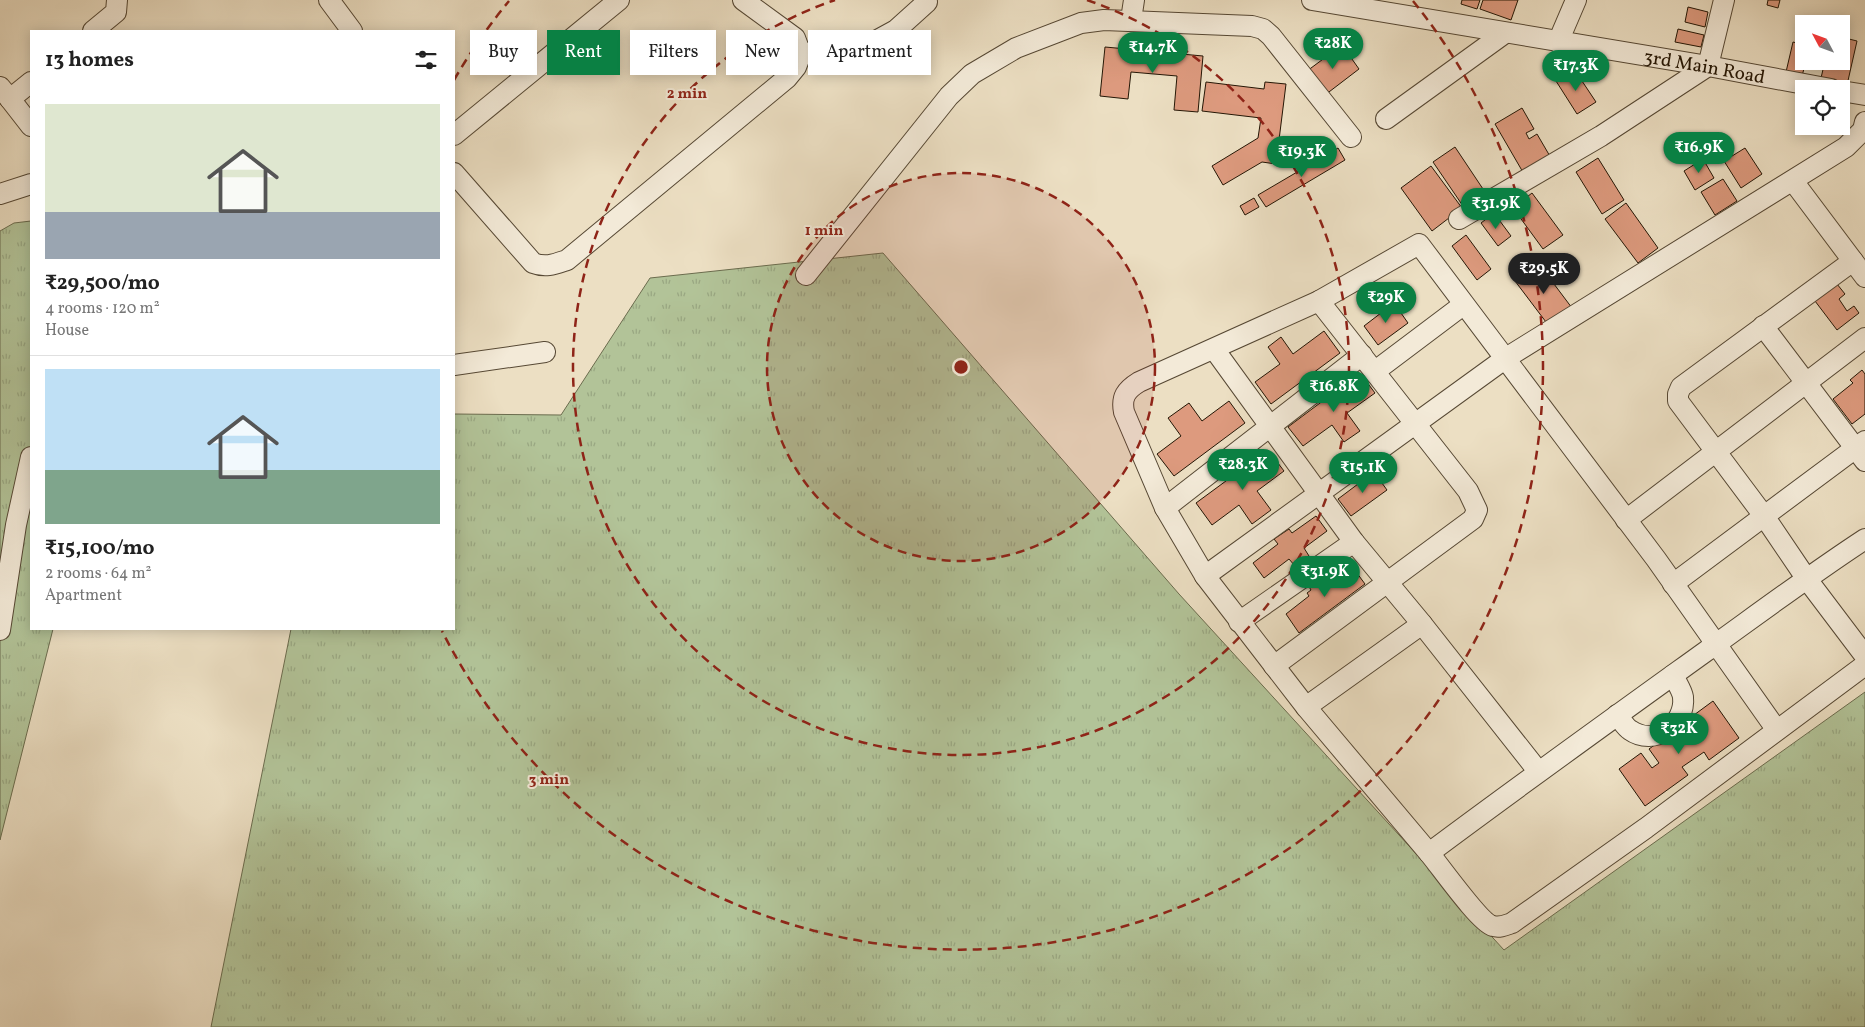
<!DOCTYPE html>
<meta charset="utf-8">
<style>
:root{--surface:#fff;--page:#f6f6f6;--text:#222;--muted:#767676;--line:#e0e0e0;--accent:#0b8043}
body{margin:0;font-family:Vollkorn,serif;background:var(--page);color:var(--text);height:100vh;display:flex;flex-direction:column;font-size:19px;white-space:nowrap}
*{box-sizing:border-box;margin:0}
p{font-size:16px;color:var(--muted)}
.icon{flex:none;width:28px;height:28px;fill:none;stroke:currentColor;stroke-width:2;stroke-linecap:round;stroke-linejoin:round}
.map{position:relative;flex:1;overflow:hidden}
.details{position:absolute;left:30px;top:30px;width:425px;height:600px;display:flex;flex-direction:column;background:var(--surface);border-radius:0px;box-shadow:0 2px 12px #0003}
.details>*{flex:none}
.guide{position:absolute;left:470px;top:30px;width:475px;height:45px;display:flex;gap:10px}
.needle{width:32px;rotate:311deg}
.fabs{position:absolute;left:1795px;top:15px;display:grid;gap:10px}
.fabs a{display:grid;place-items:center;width:55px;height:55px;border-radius:0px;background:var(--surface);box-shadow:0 2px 12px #0003;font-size:25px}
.price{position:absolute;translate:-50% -42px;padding:0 11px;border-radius:18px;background:var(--accent);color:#fff;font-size:16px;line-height:32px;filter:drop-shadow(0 1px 2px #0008)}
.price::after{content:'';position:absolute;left:50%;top:30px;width:15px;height:11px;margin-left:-8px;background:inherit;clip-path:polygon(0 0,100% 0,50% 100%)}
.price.on{background:#222;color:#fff}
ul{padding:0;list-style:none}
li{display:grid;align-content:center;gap:10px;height:265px;padding:0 15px}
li+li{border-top:1px solid var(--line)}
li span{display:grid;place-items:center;height:155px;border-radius:0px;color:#555}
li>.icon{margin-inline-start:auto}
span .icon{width:90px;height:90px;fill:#fffc;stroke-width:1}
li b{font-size:21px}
h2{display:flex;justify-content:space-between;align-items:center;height:60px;padding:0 15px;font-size:21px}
.pill{padding:0 18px;border-radius:0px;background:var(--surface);box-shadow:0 2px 12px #0003;font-size:18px;line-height:45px}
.pill.on{background:var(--accent);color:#fff}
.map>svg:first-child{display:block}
.grass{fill:url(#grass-tufts);stroke:#6b6c4e}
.building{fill:#dd9a7e;stroke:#241605}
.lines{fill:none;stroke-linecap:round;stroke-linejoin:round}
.minor-casing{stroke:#564834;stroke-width:22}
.minor{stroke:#f3ead8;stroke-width:20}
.ring{fill:none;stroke:#8f2418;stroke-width:2.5;stroke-dasharray:9 6}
.labels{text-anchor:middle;stroke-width:4;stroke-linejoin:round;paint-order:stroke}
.street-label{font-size:19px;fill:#241605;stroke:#f3ead8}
.centre{fill:#8f2418;stroke:#f3ead8;stroke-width:2.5}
.ring-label{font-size:15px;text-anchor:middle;font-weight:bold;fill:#8f2418;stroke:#f3ead8;stroke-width:4;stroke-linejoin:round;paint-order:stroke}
</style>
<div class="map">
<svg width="1865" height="1027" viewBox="0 0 1865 1027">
<defs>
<pattern id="grass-tufts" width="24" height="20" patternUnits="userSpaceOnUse" patternTransform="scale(1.25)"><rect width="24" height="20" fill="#b2c398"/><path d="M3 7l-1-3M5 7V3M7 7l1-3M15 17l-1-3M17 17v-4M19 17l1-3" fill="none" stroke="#99a782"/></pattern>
</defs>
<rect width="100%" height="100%" fill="#ecdfc3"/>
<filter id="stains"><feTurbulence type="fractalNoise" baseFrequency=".004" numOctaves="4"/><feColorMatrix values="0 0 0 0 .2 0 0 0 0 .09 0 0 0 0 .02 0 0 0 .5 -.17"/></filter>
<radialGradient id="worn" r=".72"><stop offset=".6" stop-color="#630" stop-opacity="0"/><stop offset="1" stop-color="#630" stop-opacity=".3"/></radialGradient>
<path class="grass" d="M31,221V629H53L0,840V231L14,223Z
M883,253L1179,594L1504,950L1865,692V1027H211L291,629H454V414L561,415L650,278Z"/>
<path class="building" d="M1462,0H1480L1477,9L1461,4Z
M1483,0H1518L1511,20L1480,9Z
M1768,0H1780L1778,8L1767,5Z
M1688,7L1708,12L1705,27L1685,22Z
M1678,29L1704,35L1701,47L1675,42Z
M1841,37L1857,41L1847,85L1821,78L1825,61H1841Z
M1793,42L1804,45V61H1806L1802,76L1786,72Z
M1342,45L1359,69L1325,95L1307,71Z
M1105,47L1203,56L1198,112L1174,110L1177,76L1131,72L1128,99L1100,96Z
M1574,69L1596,102L1577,114L1556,81Z
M1206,82L1264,89L1265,82L1286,84L1276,164L1262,162L1223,185L1212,166L1258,138L1261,118L1202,111Z
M1522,108L1534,129L1526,133L1529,139L1537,134L1551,158L1524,174L1495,124Z
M1455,147L1487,195L1465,209L1433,162Z
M1338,148L1345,160L1266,207L1258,195Z
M1745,148L1762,174L1741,188L1724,161Z
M1598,158L1624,200L1602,214L1576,172Z
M1703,159L1714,178L1695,190L1684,171Z
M1431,166L1462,208L1432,231L1401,188Z
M1723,179L1737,201L1715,215L1701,192Z
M1532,193L1563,235L1543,249L1513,208Z
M1254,198L1259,207L1245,215L1240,206Z
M1626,203L1658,248L1638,263L1605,219Z
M1494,213L1511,236L1498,246L1481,223Z
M1466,235L1491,269L1477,280L1452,246Z
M1539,264L1572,308L1549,326L1515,281Z
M1837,284L1845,294L1839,299L1847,311L1854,306L1859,313L1837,330L1815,301Z
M1394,303L1408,323L1378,345L1364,326Z
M1324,331L1340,353L1271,404L1255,382L1280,364L1268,347L1281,337L1293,354Z
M1862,370L1865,374V414L1852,424L1833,399L1853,383L1850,380Z
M1360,373L1375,393L1347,413L1360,431L1344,442L1332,425L1303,446L1288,427Z
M1229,401L1245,423L1174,476L1157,454L1181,436L1168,418L1189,403L1202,421Z
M1268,450L1284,471L1257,491L1271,510L1252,524L1239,505L1212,525L1196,503Z
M1374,472L1387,490L1351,516L1338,499Z
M1316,516L1327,531L1304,548L1309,556L1295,566L1289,559L1264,578L1253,563L1278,544L1274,539L1289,529L1292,533Z
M1351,565L1365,584L1299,633L1286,614L1309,596L1307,593L1311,590L1308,585L1318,577L1322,583L1325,580L1327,583Z
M1713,701L1739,738L1709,760L1704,752L1682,767L1688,775L1645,806L1619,769L1641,753L1652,768L1659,763L1649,749L1681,726L1689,737L1703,727L1694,715Z"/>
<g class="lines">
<defs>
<g id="minor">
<path d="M329,0L352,31"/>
<path id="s1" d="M1312,0L1708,66L1831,89"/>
<path d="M1131,20L1134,0"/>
<path d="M93,31L116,12L117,0"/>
<path d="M1558,42L1576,0"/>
<path d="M801,54L874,42L896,30L927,2"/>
<path d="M0,87L10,99L31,82"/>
<path d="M1841,91L1865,95"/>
<path d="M10,99L31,126"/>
<path d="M1386,119L1505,33"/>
<path d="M454,135L619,0"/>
<path d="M454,173L533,263C546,268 555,264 567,260L787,78L796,67L801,54L795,38L743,0"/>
<path d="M1793,181L1865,277"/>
<path d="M0,194L31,184"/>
<path d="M1459,219L1601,136L1708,66L1724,0"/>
<path d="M1853,261L1681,387L1678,394V401L1764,516L1806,578L1865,656"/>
<path d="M806,275L949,96L972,74L1016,48L1081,23L1104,20L1252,26L1263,29L1271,36L1351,137"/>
<path d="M1763,326L1865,461"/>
<path d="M1214,349L1354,542L1422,624L1538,771"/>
<path d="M454,365L545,352"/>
<path d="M1374,372L1463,305"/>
<path d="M1165,508L1362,355"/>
<path d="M1626,520L1865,338"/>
<path d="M1205,576L1506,358L1846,147L1863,130L1865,122"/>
<path d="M1673,584L1865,441"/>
<path d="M1239,622L1354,542"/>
<path d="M0,630L16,525L31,457"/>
<path d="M1274,666L1473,519L1477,510L1468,491L1319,301"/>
<path d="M1306,707L1422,624"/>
<path d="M1617,715C1621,719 1625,727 1630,730C1654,747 1686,725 1683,697C1682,690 1676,682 1673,675"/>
<path d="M1776,729C1736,673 1696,616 1656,559L1419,244L1319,301L1139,382C1126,390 1121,397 1124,412L1165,508L1205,576L1306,707L1429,853C1520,785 1612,719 1705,652C1758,614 1810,575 1865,539"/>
<path d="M1429,853C1440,866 1480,923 1493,926C1500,928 1506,925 1512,923L1646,828L1865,665"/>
</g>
</defs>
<use href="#minor" class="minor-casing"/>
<use href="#minor" class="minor"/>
</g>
<circle cx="961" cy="367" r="194" fill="#8f2418" fill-opacity=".12"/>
<g class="ring">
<circle cx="961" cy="367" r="194"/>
<path d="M1087 0A388 388 0 1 1 835 0"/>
<path d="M454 80A582 582 0 0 1 509 1M1413 1A582 582 0 1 1 442 631"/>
</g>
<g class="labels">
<g class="street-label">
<text dy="7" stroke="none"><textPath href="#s1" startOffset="398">3rd Main Road</textPath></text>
</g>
</g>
<circle cx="961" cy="367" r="8" class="centre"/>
<g class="ring-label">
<text x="687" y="98">2 min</text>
<text x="824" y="235">1 min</text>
<text x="549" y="784">3 min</text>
</g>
<rect width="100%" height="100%" filter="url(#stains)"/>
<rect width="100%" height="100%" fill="url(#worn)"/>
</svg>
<div class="fabs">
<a><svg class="needle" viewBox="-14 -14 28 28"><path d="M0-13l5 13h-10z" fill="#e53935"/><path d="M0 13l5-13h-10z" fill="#767676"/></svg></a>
<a><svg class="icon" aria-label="locate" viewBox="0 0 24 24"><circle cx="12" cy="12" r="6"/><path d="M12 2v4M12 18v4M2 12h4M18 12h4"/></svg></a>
</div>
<b class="price" style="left:1333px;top:70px">₹28K</b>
<b class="price" style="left:1153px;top:74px">₹14.7K</b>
<b class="price" style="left:1576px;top:92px">₹17.3K</b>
<b class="price" style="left:1699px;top:174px">₹16.9K</b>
<b class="price" style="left:1302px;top:178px">₹19.3K</b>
<b class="price" style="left:1496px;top:230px">₹31.9K</b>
<b class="price on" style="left:1544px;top:295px">₹29.5K</b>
<b class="price" style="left:1386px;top:324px">₹29K</b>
<b class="price" style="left:1334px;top:413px">₹16.8K</b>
<b class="price" style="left:1243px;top:491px">₹28.3K</b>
<b class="price" style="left:1363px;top:494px">₹15.1K</b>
<b class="price" style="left:1325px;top:598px">₹31.9K</b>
<b class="price" style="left:1679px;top:755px">₹32K</b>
<div class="guide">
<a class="pill">Buy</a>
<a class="pill on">Rent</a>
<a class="pill">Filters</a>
<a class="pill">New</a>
<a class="pill">Apartment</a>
</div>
<section class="details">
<h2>13 homes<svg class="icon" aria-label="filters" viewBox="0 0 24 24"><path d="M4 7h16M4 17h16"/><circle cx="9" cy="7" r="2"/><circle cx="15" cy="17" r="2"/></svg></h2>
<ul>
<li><span style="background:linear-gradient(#dfe7d0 70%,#9aa5b1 0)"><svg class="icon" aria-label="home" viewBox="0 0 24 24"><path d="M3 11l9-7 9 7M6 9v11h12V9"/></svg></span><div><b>₹29,500/mo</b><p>4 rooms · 120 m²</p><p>House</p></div></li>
<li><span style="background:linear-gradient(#bfe0f5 65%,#7fa58c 0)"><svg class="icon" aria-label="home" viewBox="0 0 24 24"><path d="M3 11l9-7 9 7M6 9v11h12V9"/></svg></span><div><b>₹15,100/mo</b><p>2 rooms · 64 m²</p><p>Apartment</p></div></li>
</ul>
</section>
</div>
